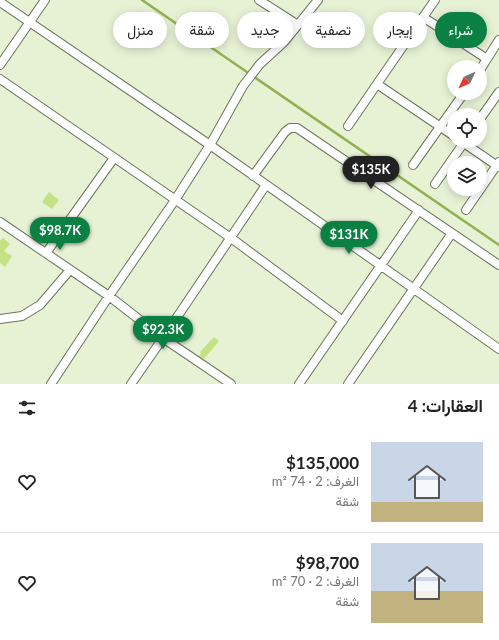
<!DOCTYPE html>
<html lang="ar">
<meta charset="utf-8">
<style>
:root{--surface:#fff;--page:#f2f2f2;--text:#222;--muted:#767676;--line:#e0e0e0;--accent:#0b8043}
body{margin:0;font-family:Lato,Vazirmatn,sans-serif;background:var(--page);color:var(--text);direction:rtl;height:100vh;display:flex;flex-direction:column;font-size:15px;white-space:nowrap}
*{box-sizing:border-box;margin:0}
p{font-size:13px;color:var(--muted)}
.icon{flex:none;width:22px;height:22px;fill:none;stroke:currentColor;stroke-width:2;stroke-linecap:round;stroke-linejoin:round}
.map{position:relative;height:384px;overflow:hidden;direction:ltr}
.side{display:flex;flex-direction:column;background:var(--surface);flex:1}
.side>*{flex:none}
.banner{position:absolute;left:12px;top:12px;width:475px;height:36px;direction:rtl;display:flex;gap:8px}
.needle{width:26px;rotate:226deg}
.fabs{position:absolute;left:447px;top:60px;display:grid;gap:8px}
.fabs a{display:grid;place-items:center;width:40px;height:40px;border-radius:50%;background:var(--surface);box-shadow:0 2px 10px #0003;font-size:20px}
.price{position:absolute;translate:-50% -34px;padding:0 9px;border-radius:14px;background:var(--accent);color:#fff;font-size:13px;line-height:26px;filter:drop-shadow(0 1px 2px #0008)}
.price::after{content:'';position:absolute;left:50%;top:24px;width:12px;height:9px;margin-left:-6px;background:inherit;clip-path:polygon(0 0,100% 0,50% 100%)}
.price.selected{background:#222;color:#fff}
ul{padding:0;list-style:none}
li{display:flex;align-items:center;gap:12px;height:100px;padding:0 16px}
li+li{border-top:1px solid var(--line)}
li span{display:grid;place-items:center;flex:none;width:112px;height:80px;border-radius:0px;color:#555}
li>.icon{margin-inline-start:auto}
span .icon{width:48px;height:48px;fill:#fffc;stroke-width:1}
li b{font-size:17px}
h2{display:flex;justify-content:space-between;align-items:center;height:48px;padding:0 16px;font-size:17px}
.chip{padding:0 14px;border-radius:18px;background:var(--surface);box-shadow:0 2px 10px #0003;font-size:14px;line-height:36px}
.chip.selected{background:var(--accent);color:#fff}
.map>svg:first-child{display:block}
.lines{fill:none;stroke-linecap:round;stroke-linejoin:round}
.stream{stroke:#93b153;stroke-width:2.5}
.building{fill:#c2e283}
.minor-casing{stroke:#6b755c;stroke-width:10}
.minor{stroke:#fff;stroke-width:8}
</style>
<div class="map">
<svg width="499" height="384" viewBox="0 0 499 384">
<rect width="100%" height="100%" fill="#e7f2d5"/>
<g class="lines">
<path class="stream" d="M142,0L499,245"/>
</g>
<path class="building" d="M49,192L59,200L52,209L42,202Z
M3,238L10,244L4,251L12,256L5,267L0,263V241Z
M214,337L219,341L204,359L199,356L201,353L200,352Z"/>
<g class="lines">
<defs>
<path id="minor" d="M259,0L298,25
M0,2L210,145L499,349
M423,17L487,59
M0,65L45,0
M480,70L499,40
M0,79L231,238L343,321
M377,84L454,136
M480,119L499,92
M348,126L435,0
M461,141L499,167
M413,165L464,93
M253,176L285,132L290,128H297L499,265
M435,184L465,141
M466,210L499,162
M0,222L109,296L163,338L231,384
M46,253L114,158
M0,319L22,316L40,305L70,270
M51,384L109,296L175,200L210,145L243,86L260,64L284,42L318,0
M131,384L163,338L266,185
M299,384L419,210
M348,384L452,233"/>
</defs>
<use href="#minor" class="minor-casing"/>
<use href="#minor" class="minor"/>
</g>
</svg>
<div class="fabs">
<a><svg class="needle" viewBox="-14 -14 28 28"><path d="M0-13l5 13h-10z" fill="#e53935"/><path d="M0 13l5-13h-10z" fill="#767676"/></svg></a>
<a><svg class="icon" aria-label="locate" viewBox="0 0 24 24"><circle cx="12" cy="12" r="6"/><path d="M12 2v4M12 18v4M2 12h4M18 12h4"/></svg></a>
<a><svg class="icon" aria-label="layers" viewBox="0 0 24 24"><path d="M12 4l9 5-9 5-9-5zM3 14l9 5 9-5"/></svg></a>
</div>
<b class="price selected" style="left:371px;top:190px">$135K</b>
<b class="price" style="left:60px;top:251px">$98.7K</b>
<b class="price" style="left:349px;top:255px">$131K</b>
<b class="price" style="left:163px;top:350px">$92.3K</b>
<div class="banner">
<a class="chip selected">شراء</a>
<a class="chip">إيجار</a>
<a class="chip">تصفية</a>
<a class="chip">جديد</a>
<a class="chip">شقة</a>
<a class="chip">منزل</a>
</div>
</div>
<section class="side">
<h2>العقارات: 4<svg class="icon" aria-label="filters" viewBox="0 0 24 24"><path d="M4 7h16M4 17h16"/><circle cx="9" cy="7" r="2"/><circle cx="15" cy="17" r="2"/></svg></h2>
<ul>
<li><span style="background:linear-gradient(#c9d6e8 75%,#c2b280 0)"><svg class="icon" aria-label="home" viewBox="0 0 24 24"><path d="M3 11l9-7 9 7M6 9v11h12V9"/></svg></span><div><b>$135,000</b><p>الغرف: 2 · 74 m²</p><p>شقة</p></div><svg class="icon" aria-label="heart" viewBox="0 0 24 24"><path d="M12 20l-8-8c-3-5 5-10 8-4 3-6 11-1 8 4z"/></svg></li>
<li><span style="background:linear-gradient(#c9d6e8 60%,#c2b280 0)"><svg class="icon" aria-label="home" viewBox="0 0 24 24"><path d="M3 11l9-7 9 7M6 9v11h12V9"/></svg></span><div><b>$98,700</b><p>الغرف: 2 · 70 m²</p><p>شقة</p></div><svg class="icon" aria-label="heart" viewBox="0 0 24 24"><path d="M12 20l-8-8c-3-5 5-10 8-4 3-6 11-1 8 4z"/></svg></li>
</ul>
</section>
